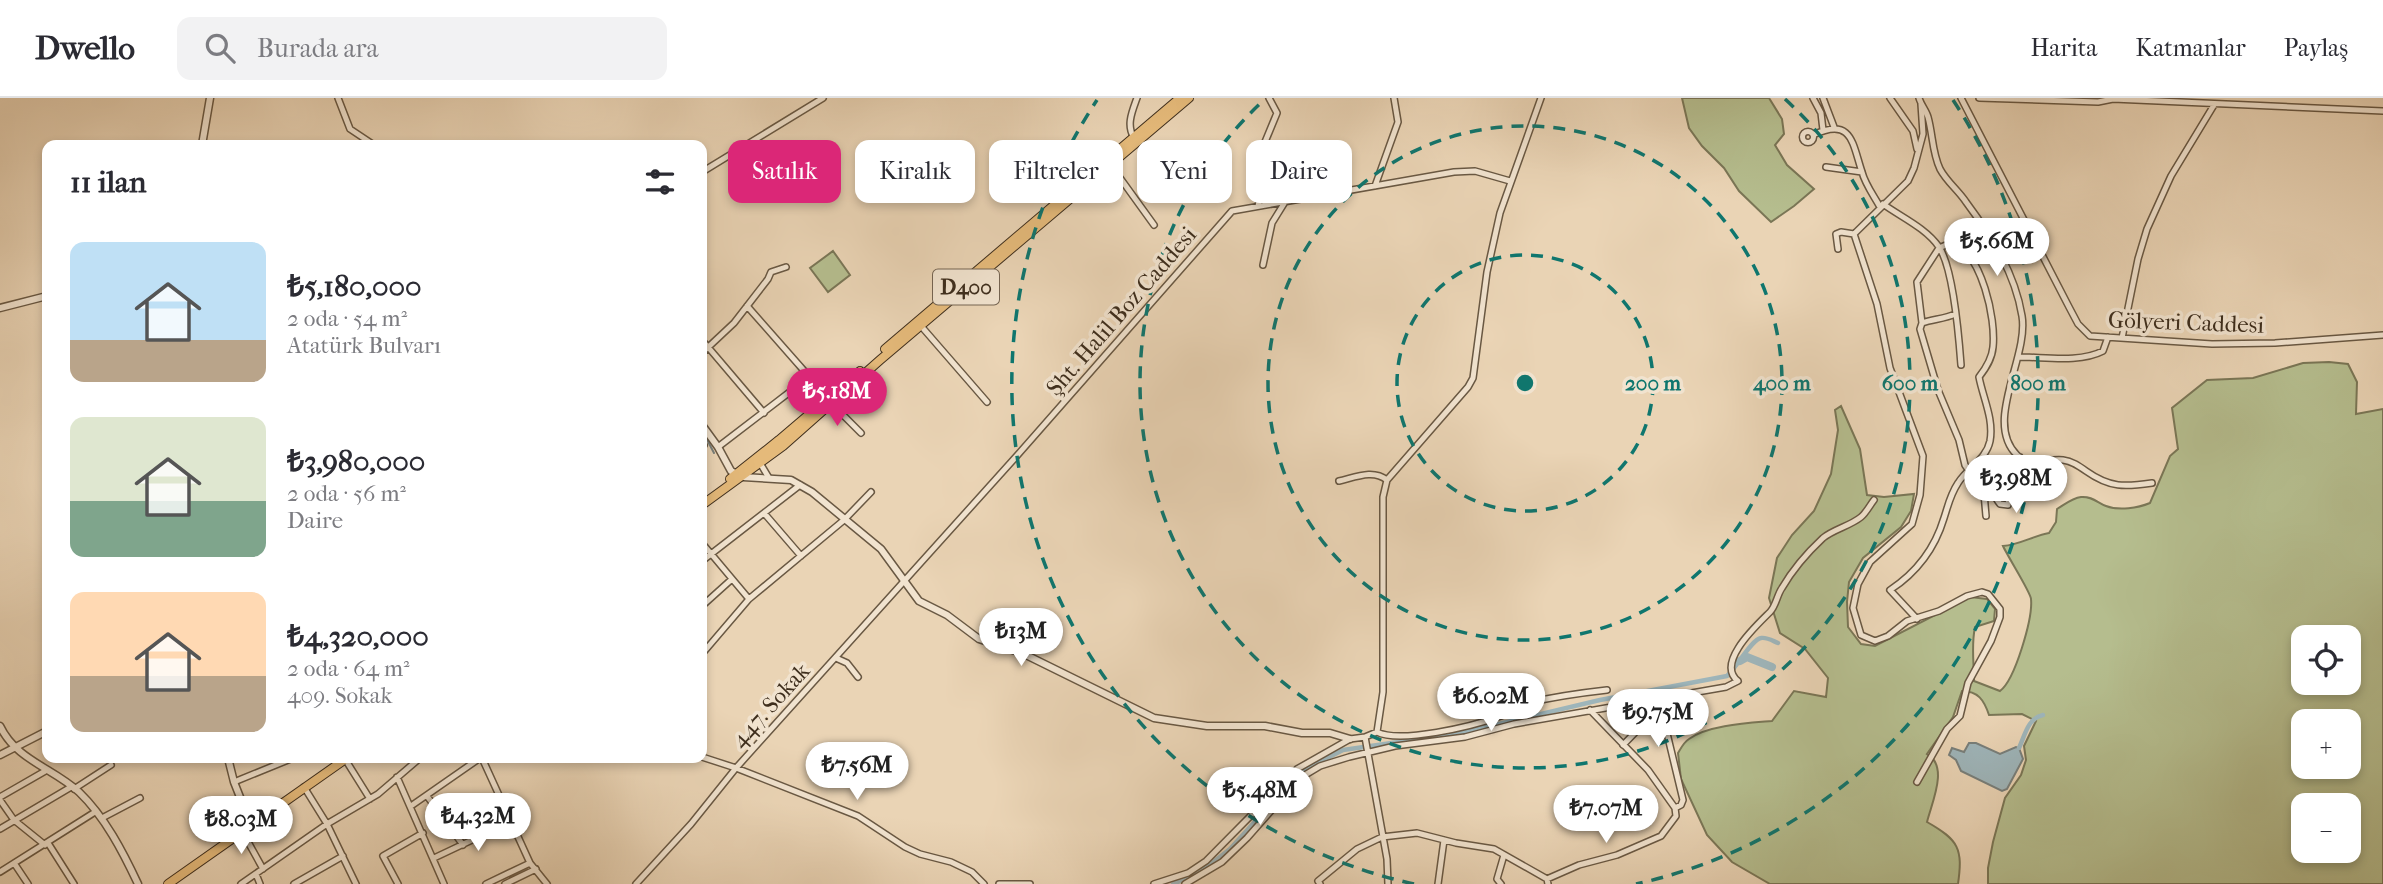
<!DOCTYPE html>
<html lang="tr">
<meta charset="utf-8">
<style>
:root{--surface:#fff;--page:#f2f2f3;--text:#2b2b33;--muted:#7c7c81;--line:#e1e1e2;--accent:#db2777}
body{margin:0;font-family:"IM FELL French Canon",serif;background:var(--page);color:var(--text);height:100vh;display:flex;flex-direction:column;font-size:26px;white-space:nowrap}
*{box-sizing:border-box;margin:0}
p{font-size:23px;color:var(--muted)}
.icon{flex:none;width:38px;height:38px;fill:none;stroke:currentColor;stroke-width:2;stroke-linecap:round;stroke-linejoin:round}
.map{position:relative;flex:1;overflow:hidden}
.panel{position:absolute;left:42px;top:42px;width:665px;height:623px;display:flex;flex-direction:column;background:var(--surface);border-radius:14px;box-shadow:0 4px 10px #0003}
.panel>*{flex:none}
.guide{position:absolute;left:728px;top:42px;width:665px;height:63px;display:flex;gap:14px}
.buttons{position:absolute;left:2291px;top:527px;display:grid;gap:14px}
.buttons a{display:grid;place-items:center;width:70px;height:70px;border-radius:14px;background:var(--surface);box-shadow:0 4px 10px #0003;font-size:35px}
.price{position:absolute;translate:-50% -60px;padding:0 16px;border-radius:24px;background:#fff;color:#222;font-size:23px;line-height:46px;filter:drop-shadow(0 2px 4px #0008)}
.price::after{content:'';position:absolute;left:50%;top:42px;width:21px;height:16px;margin-left:-10px;background:inherit;clip-path:polygon(0 0,100% 0,50% 100%)}
.price.active{background:var(--accent);color:#fff}
ul{padding:0;list-style:none}
li{display:flex;align-items:center;gap:21px;height:175px;padding:0 28px}
li span{display:grid;place-items:center;flex:none;width:196px;height:140px;border-radius:14px;color:#555}
li>.icon{margin-inline-start:auto}
span .icon{width:84px;height:84px;fill:#fffc;stroke-width:1}
li b{font-size:30px}
h2{display:flex;justify-content:space-between;align-items:center;height:84px;padding:0 28px;font-size:30px}
.pill{padding:0 24px;border-radius:14px;background:var(--surface);box-shadow:0 4px 10px #0003;font-size:24px;line-height:63px}
.pill.active{background:var(--accent);color:#fff}
header{display:flex;align-items:center;gap:42px;box-sizing:border-box;height:98px;padding:0 35px;background:var(--surface);border-bottom:2px solid var(--line)}
header strong{font-size:33px}
nav{display:flex;gap:38px;margin-inline-start:auto;font-size:24px}
.search{width:490px;height:63px;background:var(--page);display:flex;align-items:center;gap:18px;box-sizing:border-box;padding:0 24px;border-radius:14px;color:var(--muted);font-size:26px}
.map>svg:first-child{display:block}
.green{fill:#b5bd8e;stroke:#7a7656;stroke-width:2;fill-rule:evenodd}
.water{fill:#9eb5ba;stroke:#787f7b;stroke-width:2}
.lines{fill:none;stroke-linecap:round;stroke-linejoin:round}
.stream{stroke:#787f7b;stroke-width:2}
.canal{stroke:#9eb5ba;stroke-width:4.5}
.river{stroke:#9eb5ba;stroke-width:8}
.minor-casing{stroke:#695843;stroke-width:8}
.tertiary-casing{stroke:#695843;stroke-width:9}
.primary-casing{stroke:#3e2e1d;stroke-width:10}
.minor{stroke:#f1e3cf;stroke-width:5}
.tertiary{stroke:#f1e3cf;stroke-width:6}
.primary{stroke:#e5ba7a;stroke-width:8}
.ring{fill:none;stroke:#0f766e;stroke-width:3.5;stroke-dasharray:12 9}
.labels{text-anchor:middle;stroke-width:7;stroke-linejoin:round;paint-order:stroke}
.shield{fill:#f1e3cf;stroke:#746452;stroke-width:2}
.shield-label{font-size:21px;font-weight:bold;fill:#3e2e1d}
.street-label{font-size:23px;fill:#3e2e1d;stroke:#f1e3cf}
.centre{fill:#0f766e;stroke:#f1e3cf;stroke-width:3.5}
.ring-label{font-size:21px;text-anchor:middle;font-weight:bold;fill:#0f766e;stroke:#f1e3cf;stroke-width:7;stroke-linejoin:round;paint-order:stroke}
</style>
<header>
<strong>Dwello</strong>
<div class="search"><svg class="icon" aria-label="search" viewBox="0 0 24 24"><circle cx="10" cy="10" r="6"/><path d="M15 15l6 6"/></svg>Burada ara</div>
<nav><a>Harita</a><a>Katmanlar</a><a>Paylaş</a></nav>
</header>
<div class="map">
<svg width="2383" height="786" viewBox="0 0 2383 786">
<rect width="100%" height="100%" fill="#ead4b5"/>
<filter id="stains"><feTurbulence type="fractalNoise" baseFrequency=".00286" numOctaves="4"/><feColorMatrix values="0 0 0 0 .2 0 0 0 0 .09 0 0 0 0 .02 0 0 0 .5 -.17"/></filter>
<radialGradient id="worn" r=".72"><stop offset=".6" stop-color="#630" stop-opacity="0"/><stop offset="1" stop-color="#630" stop-opacity=".3"/></radialGradient>
<path class="green" d="M1682,0H1769L1782,21L1784,36L1775,47L1787,67L1814,91L1794,108L1771,124L1739,93L1724,70L1702,48L1689,30Z
M833,153L850,177L828,194L810,170Z
M2329,264L2348,266L2357,284L2356,316L2383,311V786H1988V770L1993,744L2005,700L2021,677L2026,662L2024,648L2036,623L2022,616L1989,617C1984,602 1978,593 1962,593L1953,619L1927,656C1949,668 1932,704 1927,724C1959,742 1963,751 1958,786H1770L1732,764L1707,737L1681,681L1678,655C1681,650 1684,644 1689,641C1708,627 1749,625 1772,623L1794,593L1826,599L1828,580L1805,551L1780,535L1769,500L1777,460L1792,437L1814,413L1831,376L1838,332L1835,312L1841,308L1860,351L1867,397L1884,399L1914,396L1911,413L1901,429L1863,460L1849,484L1847,504L1848,529L1861,546L1875,548L1970,499L1987,501L1995,511L1994,523L1975,529C1971,548 1974,563 1974,583L2000,593C2015,582 2033,520 2031,501C2031,495 2008,459 2003,448C2019,447 2033,438 2049,435L2056,424L2057,411C2064,407 2072,400 2081,399C2092,398 2098,405 2106,408C2119,413 2138,410 2150,405L2170,358L2178,351L2172,310L2207,282L2253,280L2303,265ZM2303,539H2348V584H2303ZM2303,623H2348V668H2303ZM2303,707H2348V752H2303Z"/>
<path class="water" d="M1969,645H1976L2000,656L2016,649L2019,650L2023,661L2007,691L2002,693L1961,673L1956,662L1949,657L1952,650L1964,654Z"/>
<g class="lines">
<path class="stream" d="M702,332L714,355"/>
<path class="canal" d="M2019,650C2025,637 2028,620 2043,617
M1173,786L1199,775L1230,751L1300,674L1343,652L1461,635L1600,602L1727,578C1736,570 1752,541 1761,540C1767,539 1773,543 1778,545"/>
<path class="river" d="M1740,563L1747,559L1772,569"/>
<defs>
<path id="minor" d="M338,0L350,31L374,47
M1813,0L1821,15L1823,32
M1823,0L1834,29
M1890,0L1913,33L1917,51
M1919,0C1921,7 1926,12 1928,19C1933,37 1932,54 1940,71C1947,84 1958,92 1966,104C1992,139 2015,175 2022,218C2029,259 1983,324 2017,357C2030,370 2047,360 2063,362C2072,363 2079,368 2086,373C2110,390 2125,389 2152,385
M1961,0L2069,209L2078,226L2090,238L2212,246L2275,245L2383,237
M1979,0L2098,4L2113,1L2383,13
M1802.5 39a5.5 5.5 0 1 1 11 0a5.5 5.5 0 1 1-11 0Z
M1813,37C1852,19 1852,44 1862,74C1865,86 1874,98 1880,109
M1134,40C1126,27 1132,14 1137,0
M1110,66L1154,127
M1826,69L1862,74
M702,74L823,0
M1375,88L1398,24L1394,0
M1883,106C1901,119 1926,130 1939,149C1953,170 1959,240 1961,267
M1258,108L1266,72L1265,44L1277,15L1269,0
M1838,151L1836,136L1841,134L1854,136
M1263,167L1272,125L1285,104
M747,208L828,300
M1955,216C1945,221 1933,221 1922,225L1920,231L1938,292L1959,342L1965,367L1984,395L1986,418
M921,228L987,304
M2122,240L2138,161L2147,131L2171,78L2214,7
M702,242L764,315
M702,255L734,225L768,181L771,174L786,169
M2019,259C2045,259 2080,265 2103,253L2108,239
M831,305L861,335
M702,348L704,347
M718,349L808,280
M760,365L769,380
M1969,373C1988,376 1989,392 2000,406L2008,407L2012,373L2021,362L2020,359
M1339,383C1356,379 1373,371 1387,382
M764,415L801,458
M702,445L749,501
M702,463L800,387
M702,508L732,481
M1917,521L1890,492C1916,475 1935,450 1944,420C1948,408 1950,397 1958,385C1968,369 1986,362 1990,343C1994,321 1983,300 1979,279C1986,270 1992,261 1993,249C1996,220 1982,157 1953,144L1939,150L1917,184L1922,225
M702,556L749,501L844,422L871,394
M836,560L847,565L858,579
M1632,606L1654,615L1665,627L1683,702L1681,707L1675,710
M1590,612L1648,672L1675,710
M1377,634L1383,594V399L1387,382L1468,289L1473,280L1487,174L1500,115L1541,0
M1377,634C1400,646 1473,628 1498,619C1509,616 1517,608 1527,605C1553,599 1580,595 1607,592
M1365,639L1387,761L1388,786
M1623,647L1654,615
M702,659L736,670L858,718L905,749L920,756L951,764L972,774L984,786
M482,660L530,765L547,786
M345,661L370,701
M397,679L444,786
M234,684L293,660
M1917,684L1947,631L1960,618L1968,585L1991,543L2000,519V511L1988,496L1982,494L1967,498L1939,513L1907,523L1888,538L1875,543L1861,537L1853,510L1858,486L1870,464L1912,426L1920,397L1923,358L1890,270L1877,206L1854,136L1908,83L1914,70L1923,36L1921,6
M304,689L327,726L356,786
M74,691L111,667
M427,698L463,747
M0,699L47,672
M0,702L14,722L45,747
M411,708L480,660
M102,720L140,700
M0,731L71,689
M242,733L263,771
M48,745L74,786
M434,760L510,724
M14,765L28,786
M0,774L95,714
M256,776L260,786
M1547,781L1579,767L1617,757L1661,738L1676,718L1675,710
M241,786L327,726L378,696L420,660
M294,786L343,758
M398,786L383,758L423,735
M486,786L530,765
M505,786L536,771
M636,786L691,726L736,670L1014,361L1232,113L1454,74L1475,73L1510,83
M999,786H1030
M1154,786L1188,775L1206,763L1297,671L1350,641L1365,639L1377,634
M1185,786L1222,764L1247,740L1300,680L1320,668L1349,659L1395,648L1465,639L1514,626L1726,589L1738,583C1715,565 1757,527 1770,514C1776,508 1777,497 1782,490C1793,471 1808,454 1823,440C1834,431 1850,428 1861,419C1866,415 1870,407 1874,402
M1320,786L1318,783L1357,751L1382,739L1417,735L1456,745L1494,751L1547,781L1548,786
M1438,786L1444,742
M1501,786L1497,781L1504,757"/>
<path id="tertiary" d="M202,47L210,0
M0,210L47,198
M702,327L718,349L731,373L743,379L791,382L812,394L881,451L919,503L947,517L979,541L1022,555L1154,620L1207,628H1265L1302,635H1330L1350,641
M0,628C16,662 53,670 79,694C105,719 123,754 138,786
M0,657L47,633
M228,660L234,684L251,727"/>
<path id="primary" d="M885,251L1180,0
M730,381L779,342L860,273
M702,407L783,348L880,262L1189,0
M168,786L347,660"/>
</defs>
<use href="#minor" class="minor-casing"/>
<use href="#tertiary" class="tertiary-casing"/>
<use href="#primary" class="primary-casing"/>
<use href="#minor" class="minor"/>
<use href="#tertiary" class="tertiary"/>
<use href="#primary" class="primary"/>
</g>
<g class="ring">
<circle cx="1525" cy="285" r="128"/>
<circle cx="1525" cy="285" r="257"/>
<path d="M1785 1A385 385 0 1 1 1265 1"/>
<path d="M1414 786A513 513 0 0 1 1097 2M1953 2A513 513 0 0 1 1636 786"/>
</g>
<g class="labels">
<rect class="shield" x="933" y="171.5" width="66" height="35" rx="5"/>
<g class="shield-label">
<text x="966" y="196">D400</text>
</g>
<g class="street-label">
<text transform="translate(1121 213) rotate(-49)" y="8">Şht. Halil Boz Caddesi</text>
<text transform="translate(2186 224) rotate(2)" y="8">Gölyeri Caddesi</text>
<text transform="translate(770 607) rotate(-48)" y="8">447. Sokak</text>
</g>
</g>
<circle cx="1525" cy="285" r="10" class="centre"/>
<g class="ring-label">
<text x="1653" y="292">200 m</text>
<text x="1782" y="292">400 m</text>
<text x="1910" y="292">600 m</text>
<text x="2038" y="292">800 m</text>
</g>
<rect width="100%" height="100%" filter="url(#stains)"/>
<rect width="100%" height="100%" fill="url(#worn)"/>
</svg>
<div class="buttons">
<a><svg class="icon" aria-label="locate" viewBox="0 0 24 24"><circle cx="12" cy="12" r="6"/><path d="M12 2v4M12 18v4M2 12h4M18 12h4"/></svg></a>
<a>+</a>
<a>−</a>
</div>
<b class="price" style="left:1997px;top:180px">₺5.66M</b>
<b class="price active" style="left:837px;top:330px">₺5.18M</b>
<b class="price" style="left:2016px;top:417px">₺3.98M</b>
<b class="price" style="left:1021px;top:570px">₺13M</b>
<b class="price" style="left:1491px;top:635px">₺6.02M</b>
<b class="price" style="left:1658px;top:651px">₺9.75M</b>
<b class="price" style="left:857px;top:704px">₺7.56M</b>
<b class="price" style="left:1260px;top:729px">₺5.48M</b>
<b class="price" style="left:1606px;top:747px">₺7.07M</b>
<b class="price" style="left:478px;top:755px">₺4.32M</b>
<b class="price" style="left:241px;top:758px">₺8.03M</b>
<div class="guide">
<a class="pill active">Satılık</a>
<a class="pill">Kiralık</a>
<a class="pill">Filtreler</a>
<a class="pill">Yeni</a>
<a class="pill">Daire</a>
</div>
<section class="panel">
<h2>11 ilan<svg class="icon" aria-label="filters" viewBox="0 0 24 24"><path d="M4 7h16M4 17h16"/><circle cx="9" cy="7" r="2"/><circle cx="15" cy="17" r="2"/></svg></h2>
<ul>
<li><span style="background:linear-gradient(#bfe0f5 70%,#b9a48a 0)"><svg class="icon" aria-label="home" viewBox="0 0 24 24"><path d="M3 11l9-7 9 7M6 9v11h12V9"/></svg></span><div><b>₺5,180,000</b><p>2 oda · 54 m²</p><p>Atatürk Bulvarı</p></div></li>
<li><span style="background:linear-gradient(#dfe7d0 60%,#7fa58c 0)"><svg class="icon" aria-label="home" viewBox="0 0 24 24"><path d="M3 11l9-7 9 7M6 9v11h12V9"/></svg></span><div><b>₺3,980,000</b><p>2 oda · 56 m²</p><p>Daire</p></div></li>
<li><span style="background:linear-gradient(#ffd9b3 60%,#b9a48a 0)"><svg class="icon" aria-label="home" viewBox="0 0 24 24"><path d="M3 11l9-7 9 7M6 9v11h12V9"/></svg></span><div><b>₺4,320,000</b><p>2 oda · 64 m²</p><p>409. Sokak</p></div></li>
</ul>
</section>
</div>
